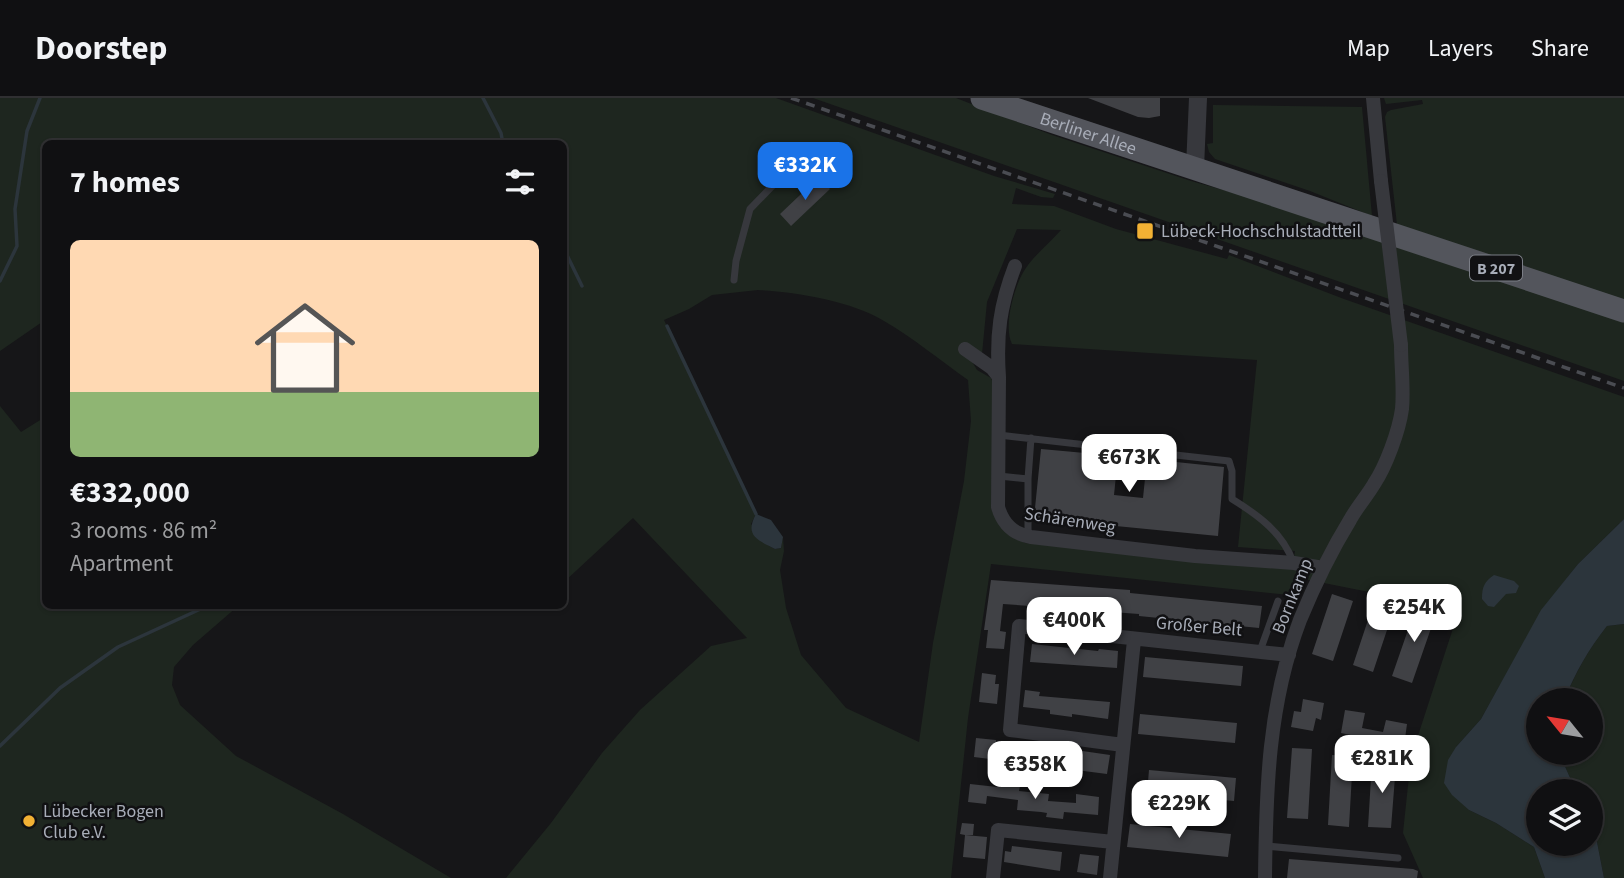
<!DOCTYPE html>
<meta charset="utf-8">
<style>
:root{--surface:#101012;--page:#19191b;--text:#f1f3f6;--muted:#9c9d9f;--line:#303032;--accent:#1a73e8}
body{margin:0;font-family:"Source Sans 3",sans-serif;background:var(--page);color:var(--text);height:100vh;display:flex;flex-direction:column;font-size:26px;white-space:nowrap}
*{box-sizing:border-box;margin:0}
p{font-size:23px;color:var(--muted)}
.icon{flex:none;width:38px;height:38px;fill:none;stroke:currentColor;stroke-width:2;stroke-linecap:round;stroke-linejoin:round}
.map{position:relative;flex:1;overflow:hidden}
.sheet{position:absolute;left:42px;top:42px;width:525px;height:469px;display:flex;flex-direction:column;background:var(--surface);border-radius:10px;box-shadow:0 2px 5px #0004,0 0 0 2px var(--line)}
.sheet>*{flex:none}
.needle{width:46px;rotate:300deg}
.tools{position:absolute;left:1526px;top:590px;display:grid;gap:14px}
.tools a{display:grid;place-items:center;width:77px;height:77px;border-radius:50%;background:var(--surface);box-shadow:0 2px 5px #0004,0 0 0 2px var(--line);font-size:35px}
.price{position:absolute;translate:-50% -60px;padding:0 16px;border-radius:14px;background:#fff;color:#222;font-size:23px;line-height:46px;filter:drop-shadow(0 2px 4px #0008)}
.price::after{content:'';position:absolute;left:50%;top:42px;width:21px;height:16px;margin-left:-10px;background:inherit;clip-path:polygon(0 0,100% 0,50% 100%)}
.price.on{background:var(--accent);color:#fff}
ul{padding:0;list-style:none}
li{display:grid;align-content:center;gap:14px;height:371px;padding:0 28px}
li+li{border-top:2px solid var(--line)}
li span{display:grid;place-items:center;height:217px;border-radius:10px;color:#555}
li>.icon{margin-inline-start:auto}
span .icon{width:126px;height:126px;fill:#fffc;stroke-width:1}
li b{font-size:30px}
h2{display:flex;justify-content:space-between;align-items:center;height:84px;padding:0 28px;font-size:30px}
header{display:flex;align-items:center;gap:42px;box-sizing:border-box;height:98px;padding:0 35px;background:var(--surface);border-bottom:2px solid var(--line)}
header strong{font-size:33px}
nav{display:flex;gap:38px;margin-inline-start:auto;font-size:24px}
.map>svg:first-child{display:block}
.green{fill:#1e261f;fill-rule:evenodd}
.water{fill:#2c353c}
.lines{fill:none;stroke-linecap:round;stroke-linejoin:round}
.stream{stroke:#2c353c;stroke-width:3.5}
.building{fill:#404145}
.service{stroke:#37383d;stroke-width:7}
.minor{stroke:#37383d;stroke-width:14}
.tertiary{stroke:#37383d;stroke-width:18}
.primary{stroke:#53555c;stroke-width:23}
.rail{stroke:#4a4c52;stroke-width:3.5;stroke-dasharray:9 7;stroke-linecap:butt}
.minor-bridge{stroke:#37383d;stroke-width:14}
.poi-dot{fill:#f2b134;stroke:#111113;stroke-width:2.5}
.labels{text-anchor:middle;stroke-width:5;stroke-linejoin:round;paint-order:stroke}
.shield{fill:#111113;stroke:#7b7e86;stroke-width:2}
.shield-label{font-size:16px;font-weight:bold;fill:#a8adb8}
.street-label{font-size:18px;fill:#a8adb8;stroke:#111113}
.poi-label{font-size:18px;fill:#a8adb8;stroke:#111113;text-anchor:start}
</style>
<header>
<strong>Doorstep</strong>
<nav><a>Map</a><a>Layers</a><a>Share</a></nav>
</header>
<div class="map">
<svg width="1624" height="780" viewBox="0 0 1624 780">
<rect width="100%" height="100%" fill="#161618"/>
<path class="green" d="M0,0H776L994,78L1055,96L1053,100L1041,99L1016,90L1012,106L1054,108L1116,131L1227,161L1229,157L1344,201L1624,299V421L1578,466L1542,512L1481,621L1456,649L1469,712L1496,725L1534,749L1545,780H1423L1403,735L1411,659L1459,512L1304,481L1298,498L991,466L968,620L951,780H506L551,725L602,655L640,612L711,548L747,540L633,420L564,484V46H46L45,222L0,253ZM1017,131L1061,132C1050,145 1033,158 1024,173C1014,189 1003,229 1012,246L1257,262L1238,449L1295,453L1292,471L1025,445C1008,438 996,426 991,409L996,291L991,280L977,272L968,257L982,256L987,204ZM758,192C795,194 852,203 884,223C913,240 940,262 968,282L971,323L964,383L933,545L919,644L846,610L801,557L786,510L780,472L784,453L783,439L781,450L775,451L769,448L751,426L756,416L664,222L689,211L712,197Z
M813,0H956L1052,37L1191,83L1302,114L1399,145L1385,19L1387,14L1391,12L1423,6L1422,2L1386,6L1384,0H1624V283Z
M1213,7L1362,9L1372,118L1310,93L1215,61L1209,54L1207,46L1213,45Z
M0,308L21,334L45,319L46,508H238L193,547L174,569L172,587L180,607L236,658L343,716L451,780H0Z
M1624,526V780H1604L1597,744L1591,727V693H1576L1559,655L1591,654V602H1564C1577,573 1587,553 1607,528Z"/>
<path class="water" d="M756,416L771,422L783,439L781,450L775,451C758,442 744,438 756,416Z
M1624,421V526L1607,528C1588,552 1576,574 1564,602H1538V654L1559,655L1576,693H1538V746H1591V727L1597,744L1604,780H1545L1534,749L1496,725L1469,712L1452,697L1444,685L1448,662L1456,649L1481,621L1541,512L1578,466Z
M1494,477L1514,483L1519,488L1516,495L1506,496L1494,509L1488,508L1482,501C1482,489 1484,484 1494,477Z"/>
<g class="lines">
<path class="stream" d="M483,0L501,35L503,46
M564,151L582,188
M0,183L17,148L15,111L27,33L40,0
M667,228L756,416
M0,648L60,590L118,549L207,508"/>
</g>
<path class="building" d="M1088,0H1160V18L1149,20L1138,19Z
M819,79L830,91L791,128L780,116Z
M1041,351L1118,358L1114,397L1143,400L1147,361L1224,369L1218,438L1034,420Z
M991,482L1130,492V495L1262,508L1259,530L1139,518V516L1003,506L1000,533L1006,534L1004,551L986,550L988,532H984Z
M1332,496L1353,503L1333,563L1312,556Z
M1375,501L1395,508L1373,574L1353,567Z
M1417,506L1437,513L1412,585L1392,578Z
M1032,546L1098,553L1099,551L1118,553L1117,570L1030,564Z
M1145,559L1243,568L1241,588L1143,579Z
M982,575L996,577L995,586H999L997,606L979,604Z
M1025,592L1040,594L1039,598L1110,604L1108,621L1072,616V619L1050,616V612L1023,609Z
M1303,601L1324,605L1321,622L1316,620L1313,633L1291,629L1294,613L1301,614Z
M1345,612L1365,615L1362,630L1383,634L1386,622L1407,626L1404,648L1341,635Z
M1140,616L1237,625L1235,645L1138,636Z
M976,640L996,642V646L1024,650V648L1055,651V649L1110,657L1107,676L974,659Z
M1292,650L1312,651L1308,721L1287,720Z
M1332,657L1353,658L1349,729L1328,727Z
M1372,664L1396,666L1391,730L1368,729Z
M1149,672L1236,680L1234,703L1147,695Z
M998,685L1020,688L1019,693L1049,696L1048,703L1076,705V696L1099,699L1098,717L1064,714L1063,721L1046,719L1047,715L1041,714L1017,712L1018,702L987,698L986,706L968,704L970,686L997,689Z
M962,725L974,726L973,737H965L987,739L985,761L963,759L965,737L960,736Z
M1130,726L1231,736L1228,759L1127,749Z
M1012,748L1062,754L1060,773L1004,764L1005,753L1011,754Z
M1080,756L1099,758L1097,777L1077,774Z
M1289,761L1413,771L1418,773L1417,780H1287Z"/>
<g class="lines">
<path class="service" d="M734,182L736,163L750,111L780,80
M999,337L1229,363L1232,373V401C1258,417 1283,435 1293,464
M999,378L1028,381L1031,340
M1028,381V438
M1260,553L1278,503
M1266,748L1398,760"/>
<path class="minor" d="M1373,0L1381,83
M965,251L992,270L999,279L998,409C1003,426 1013,436 1031,439L1195,458L1294,465L1323,470
M999,279C996,237 1000,207 1015,168
M1123,647L1010,632L1019,528L1289,557
M993,780L998,732L1113,744
M1110,780L1134,542
M1265,780C1266,692 1268,606 1300,522C1314,488 1331,453 1350,422C1357,409 1367,398 1374,386C1386,368 1399,333 1402,311C1404,291 1401,268 1401,247"/>
<path class="tertiary" d="M1195,70L1198,0"/>
<path class="primary" id="s1" d="M982,0L1624,213"/>
<path class="rail" d="M791,0L1624,290"/>
<path class="minor-bridge" d="M1381,83L1401,247"/>
</g>
<g class="poi-dot">
<rect x="1136" y="124" width="18" height="18" rx="3.5"/>
<circle cx="29" cy="723" r="7"/>
</g>
<g class="labels">
<rect class="shield" x="1470" y="157.5" width="52" height="25" rx="5"/>
<g class="shield-label">
<text x="1496" y="176">B 207</text>
</g>
<g class="street-label">
<text dy="6" stroke="none"><textPath href="#s1" startOffset="112">Berliner Allee</textPath></text>
<text transform="translate(1070 422) rotate(9)" y="6">Schärenweg</text>
<text transform="translate(1292 498) rotate(-68)" y="6">Bornkamp</text>
<text transform="translate(1199 528) rotate(5)" y="6">Großer Belt</text>
</g>
<g class="poi-label">
<text x="1161" y="139">Lübeck-Hochschulstadtteil</text>
<text x="43" y="719">Lübecker Bogen<tspan x="43" dy="21">Club e.V.</tspan></text>
</g>
</g>
</svg>
<div class="tools">
<a><svg class="needle" viewBox="-14 -14 28 28"><path d="M0-13l5 13h-10z" fill="#e53935"/><path d="M0 13l5-13h-10z" fill="#9c9d9f"/></svg></a>
<a><svg class="icon" aria-label="layers" viewBox="0 0 24 24"><path d="M12 4l9 5-9 5-9-5zM3 14l9 5 9-5"/></svg></a>
</div>
<b class="price on" style="left:805px;top:104px">€332K</b>
<b class="price" style="left:1129px;top:396px">€673K</b>
<b class="price" style="left:1414px;top:546px">€254K</b>
<b class="price" style="left:1074px;top:559px">€400K</b>
<b class="price" style="left:1382px;top:697px">€281K</b>
<b class="price" style="left:1035px;top:703px">€358K</b>
<b class="price" style="left:1179px;top:742px">€229K</b>
<section class="sheet">
<h2>7 homes<svg class="icon" aria-label="filters" viewBox="0 0 24 24"><path d="M4 7h16M4 17h16"/><circle cx="9" cy="7" r="2"/><circle cx="15" cy="17" r="2"/></svg></h2>
<ul>
<li><span style="background:linear-gradient(#ffd9b3 70%,#8fb573 0)"><svg class="icon" aria-label="home" viewBox="0 0 24 24"><path d="M3 11l9-7 9 7M6 9v11h12V9"/></svg></span><div><b>€332,000</b><p>3 rooms · 86 m²</p><p>Apartment</p></div></li>
</ul>
</section>
</div>
